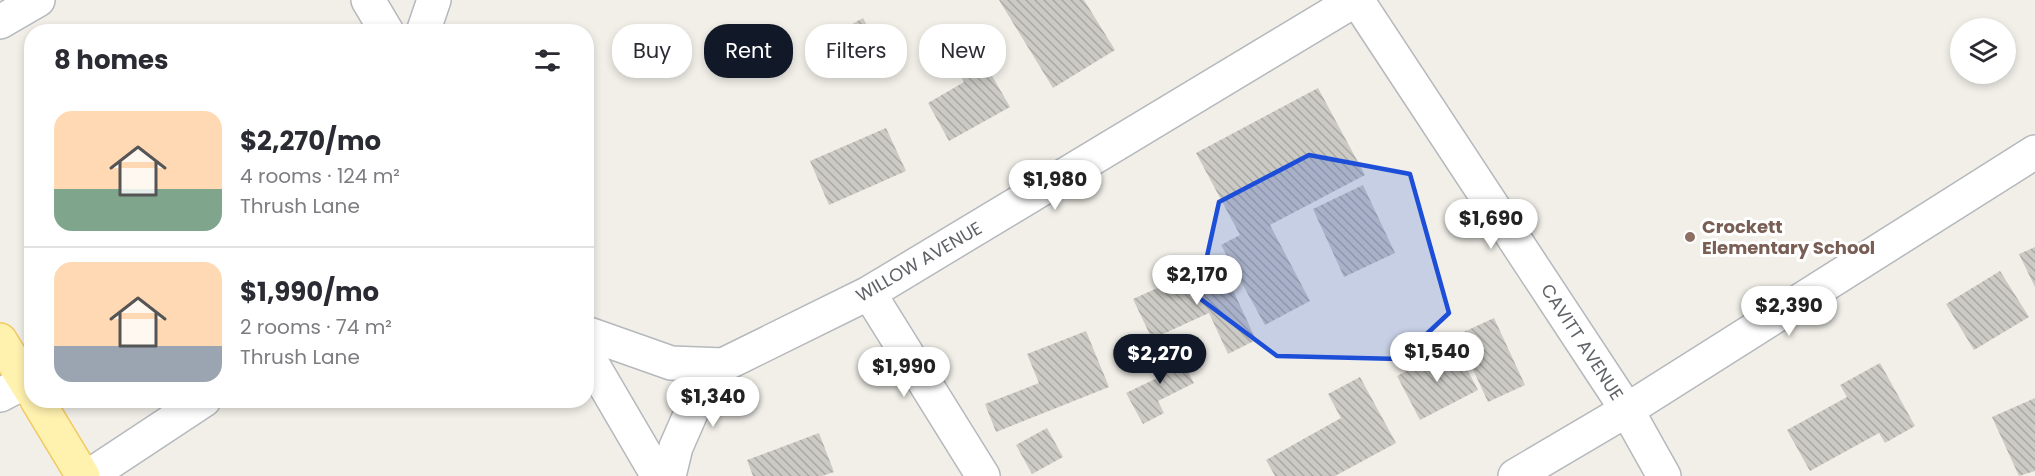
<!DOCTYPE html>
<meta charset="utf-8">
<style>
:root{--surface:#fff;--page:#f7f7f7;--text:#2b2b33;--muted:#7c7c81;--line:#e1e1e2;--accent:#111827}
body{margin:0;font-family:Poppins,sans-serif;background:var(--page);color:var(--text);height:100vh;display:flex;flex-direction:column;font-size:22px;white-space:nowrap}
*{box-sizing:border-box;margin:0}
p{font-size:20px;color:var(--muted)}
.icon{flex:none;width:33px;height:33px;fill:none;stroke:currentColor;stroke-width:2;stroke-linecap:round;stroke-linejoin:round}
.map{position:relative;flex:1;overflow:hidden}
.side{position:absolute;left:24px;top:24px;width:570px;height:384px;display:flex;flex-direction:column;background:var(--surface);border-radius:24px;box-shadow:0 3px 9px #0003}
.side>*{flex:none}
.guide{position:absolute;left:612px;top:24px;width:570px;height:54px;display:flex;gap:12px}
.fabs{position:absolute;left:1950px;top:18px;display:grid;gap:12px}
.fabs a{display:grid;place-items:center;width:66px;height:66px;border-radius:50%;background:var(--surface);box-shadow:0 3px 9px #0003;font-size:30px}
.price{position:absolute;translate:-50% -51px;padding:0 14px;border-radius:21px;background:#fff;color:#222;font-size:20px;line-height:39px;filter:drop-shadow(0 2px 3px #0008)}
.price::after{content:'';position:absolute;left:50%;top:36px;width:18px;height:14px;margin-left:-9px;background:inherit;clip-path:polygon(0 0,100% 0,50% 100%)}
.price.on{background:var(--accent);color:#fff}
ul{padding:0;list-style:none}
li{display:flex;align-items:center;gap:18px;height:150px;padding:0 30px}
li+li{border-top:2px solid var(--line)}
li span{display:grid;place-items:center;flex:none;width:168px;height:120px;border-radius:18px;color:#555}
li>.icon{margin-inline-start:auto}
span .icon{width:72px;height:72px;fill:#fffc;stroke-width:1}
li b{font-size:26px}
h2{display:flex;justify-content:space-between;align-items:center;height:72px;padding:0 30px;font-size:26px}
.chip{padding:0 21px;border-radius:24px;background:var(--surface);box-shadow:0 3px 9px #0003;font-size:21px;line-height:54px}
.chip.on{background:var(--accent);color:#fff}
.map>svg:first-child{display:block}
.building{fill:url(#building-back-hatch)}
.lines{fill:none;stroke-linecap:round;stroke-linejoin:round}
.minor-casing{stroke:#b5b8bc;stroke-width:36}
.major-casing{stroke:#f2c960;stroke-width:36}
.minor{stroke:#fff;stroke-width:33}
.major{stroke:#fff2af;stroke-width:33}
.marked{fill:#1d4ed8;fill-opacity:0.2;stroke:#1d4ed8;stroke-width:4.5;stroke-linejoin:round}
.education-dot{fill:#8d6e63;stroke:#fff;stroke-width:2}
.labels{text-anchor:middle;stroke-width:6;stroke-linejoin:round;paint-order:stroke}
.education-label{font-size:18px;font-weight:bold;fill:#785e54;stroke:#fff;text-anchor:start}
.street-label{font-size:18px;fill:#5f6368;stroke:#fff}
</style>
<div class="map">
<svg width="2035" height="476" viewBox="0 0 2035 476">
<defs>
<pattern id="building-back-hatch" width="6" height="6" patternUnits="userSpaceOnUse" patternTransform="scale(1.5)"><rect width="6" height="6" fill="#cccac5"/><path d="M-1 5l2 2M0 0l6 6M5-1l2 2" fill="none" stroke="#a9a8a4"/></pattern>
</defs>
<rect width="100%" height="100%" fill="#f1efe8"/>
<path class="building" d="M999,0H1084L1115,50L1053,88Z
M863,18L880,50L843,71L825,39Z
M980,55L1010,107L949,141L928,103L964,82L956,68Z
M1318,88L1365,175L1270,225L1310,301L1265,325L1221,245L1240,235L1196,153Z
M886,128L906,171L829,205L810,161Z
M1363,185L1395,253L1344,277L1313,209Z
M2035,247V287L2019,254Z
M1219,260L1256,340L1228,354L1209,313L1152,339L1133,299Z
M2000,271L2029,317L1974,350L1946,304Z
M1494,318L1525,385L1488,402L1457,335Z
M1086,331L1109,387L996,432L985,404L1039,383L1027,354Z
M1454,345L1478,390L1420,420L1397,376Z
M1174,346L1194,383L1158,401L1164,413L1143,424L1126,393L1157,378L1148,360Z
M1880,363L1915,426L1885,443L1879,433L1810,471L1787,430L1847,397L1840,385Z
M1360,377L1396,443L1335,476H1275L1266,460L1341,418L1328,394Z
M2035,398V471L2019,476L1992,417Z
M1047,428L1063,457L1032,474L1016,445Z
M819,433L834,472L822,476H753L747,460Z"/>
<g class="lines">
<defs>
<path id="minor" d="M368,0L387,32
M1357,0L1627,410L1664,476
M0,22L38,0
M423,32L434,0
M869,293L983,476
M586,333L671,363L723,365
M586,353L658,476
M0,395L25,382
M89,476L204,400
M669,476L676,447L694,406L723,365L869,293L1355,0
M1515,476L1627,410L2035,152"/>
<path id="major" d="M0,340L32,392
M37,400L83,476"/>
</defs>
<use href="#minor" class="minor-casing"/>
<use href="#major" class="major-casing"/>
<use href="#minor" class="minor"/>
<use href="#major" class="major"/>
</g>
<path class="marked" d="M1309,155L1410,174L1449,313L1400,359L1277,356L1198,297L1219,202Z"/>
<circle class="education-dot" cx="1690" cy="237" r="6"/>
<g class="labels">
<g class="education-label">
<text x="1702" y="233">Crockett<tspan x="1702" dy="21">Elementary School</tspan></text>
</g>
<g class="street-label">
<text transform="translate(919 262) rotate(-30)" y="6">WILLOW AVENUE</text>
<text transform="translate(1582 342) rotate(57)" y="6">CAVITT AVENUE</text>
</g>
</g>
</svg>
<div class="fabs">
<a><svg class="icon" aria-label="layers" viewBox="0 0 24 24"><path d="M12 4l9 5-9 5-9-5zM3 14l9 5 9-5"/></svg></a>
</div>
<b class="price" style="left:1055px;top:211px">$1,980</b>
<b class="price" style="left:1491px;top:250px">$1,690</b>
<b class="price" style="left:1197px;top:306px">$2,170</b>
<b class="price" style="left:1789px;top:337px">$2,390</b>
<b class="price" style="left:1437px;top:383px">$1,540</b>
<b class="price on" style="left:1160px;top:385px">$2,270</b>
<b class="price" style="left:904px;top:398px">$1,990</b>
<b class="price" style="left:713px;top:428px">$1,340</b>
<div class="guide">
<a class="chip">Buy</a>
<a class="chip on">Rent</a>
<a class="chip">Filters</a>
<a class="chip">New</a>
</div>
<section class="side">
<h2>8 homes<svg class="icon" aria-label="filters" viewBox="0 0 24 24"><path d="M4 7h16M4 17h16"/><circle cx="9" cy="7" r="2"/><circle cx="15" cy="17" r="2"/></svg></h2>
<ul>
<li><span style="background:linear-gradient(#ffd9b3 65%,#7fa58c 0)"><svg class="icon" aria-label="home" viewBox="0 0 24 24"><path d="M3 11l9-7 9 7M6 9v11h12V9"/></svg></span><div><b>$2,270/mo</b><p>4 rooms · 124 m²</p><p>Thrush Lane</p></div></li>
<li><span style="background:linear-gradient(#ffd9b3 70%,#9aa5b1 0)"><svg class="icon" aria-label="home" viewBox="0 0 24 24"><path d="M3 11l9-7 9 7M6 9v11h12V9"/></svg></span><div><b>$1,990/mo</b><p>2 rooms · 74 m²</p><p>Thrush Lane</p></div></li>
</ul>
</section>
</div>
